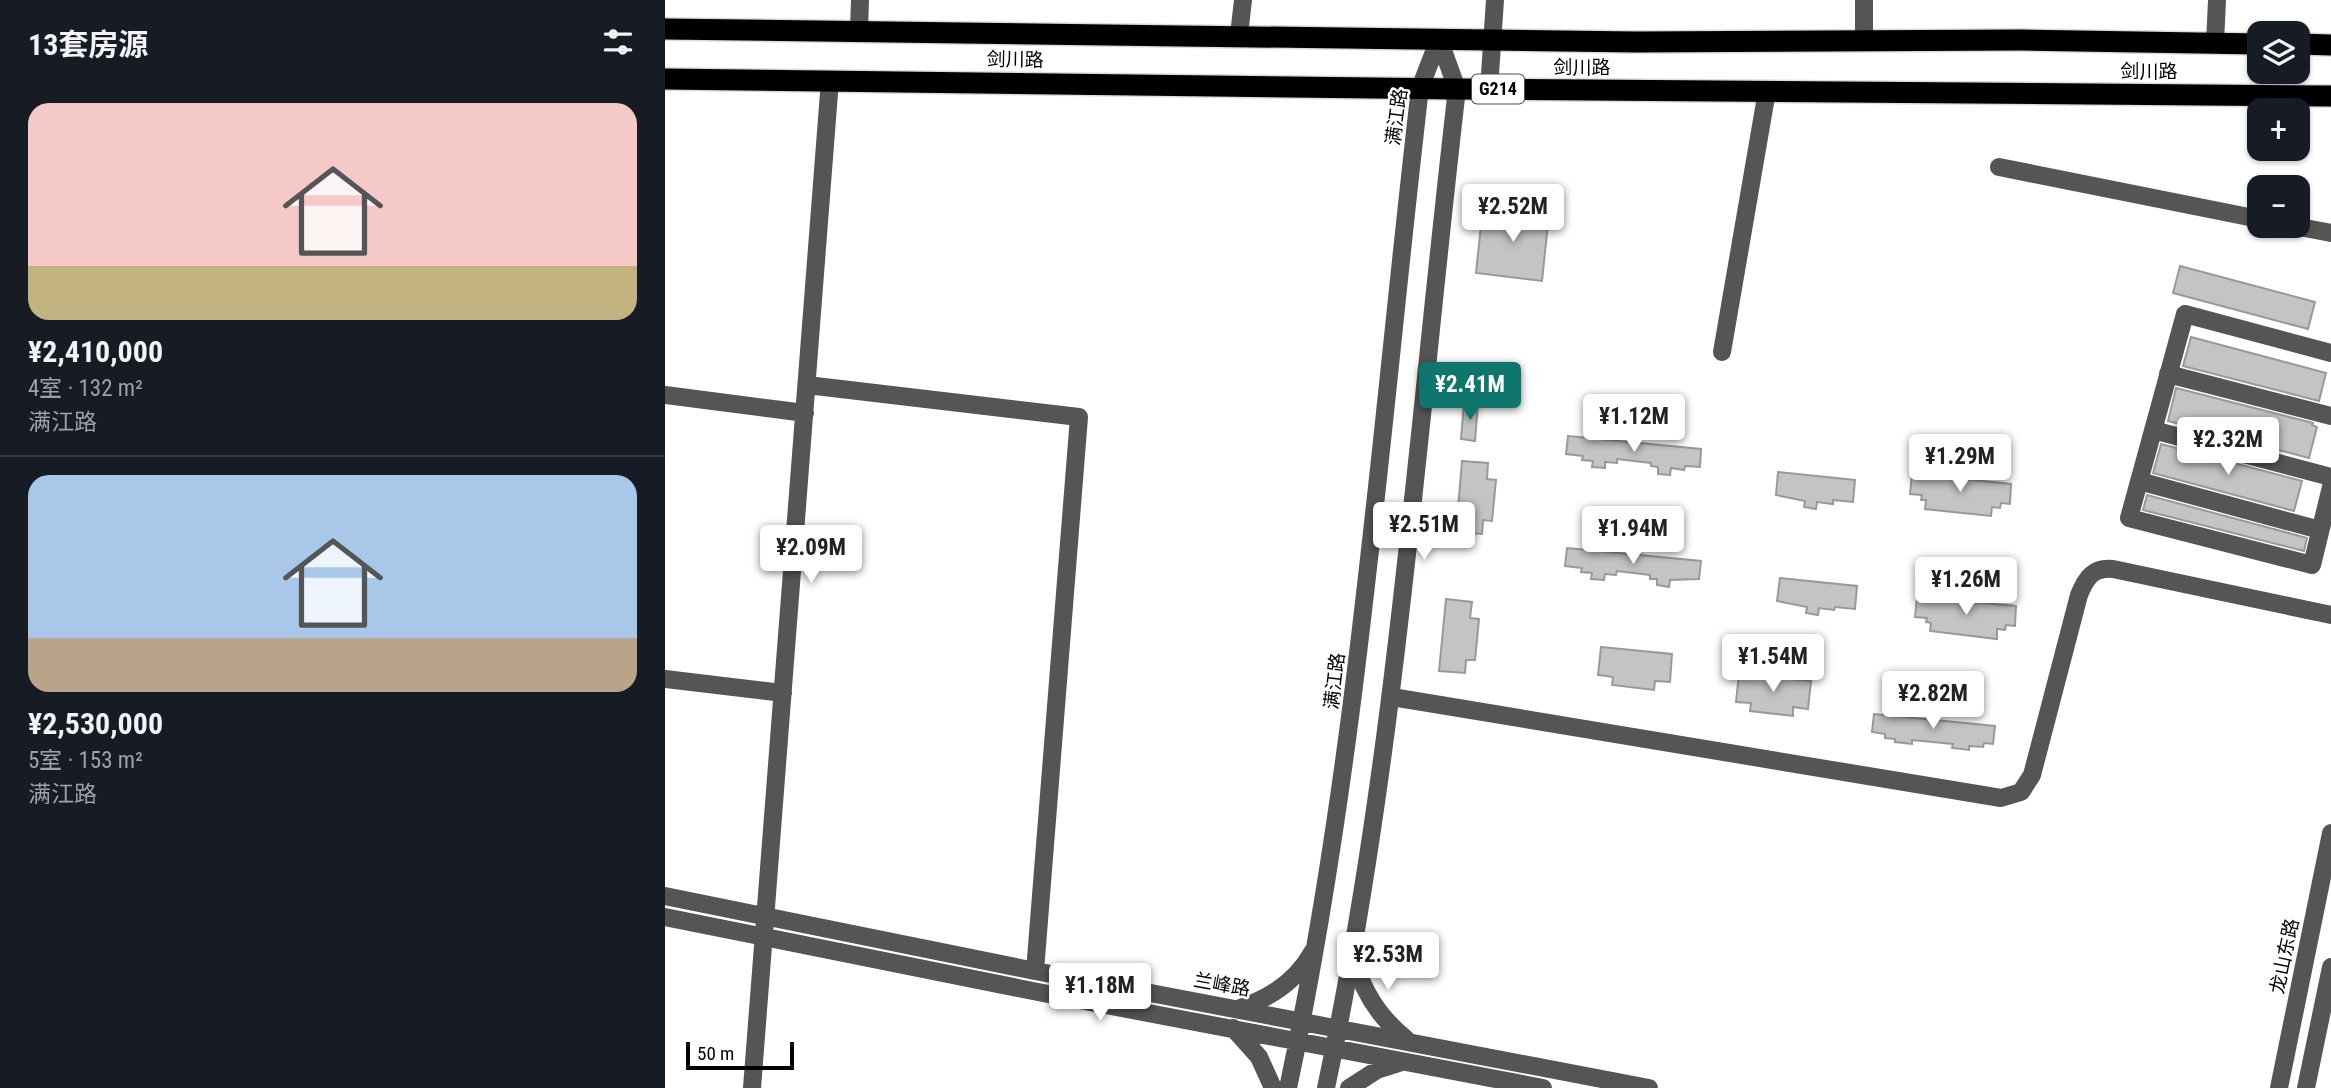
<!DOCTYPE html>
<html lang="zh">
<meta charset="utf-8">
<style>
:root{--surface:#171b24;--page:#242831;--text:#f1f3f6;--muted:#9ea1a6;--line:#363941;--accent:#0f766e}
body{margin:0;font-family:"Roboto Condensed","Noto Sans SC",sans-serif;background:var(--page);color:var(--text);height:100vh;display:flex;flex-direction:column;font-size:26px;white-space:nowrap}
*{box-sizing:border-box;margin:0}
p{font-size:23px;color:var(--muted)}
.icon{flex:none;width:38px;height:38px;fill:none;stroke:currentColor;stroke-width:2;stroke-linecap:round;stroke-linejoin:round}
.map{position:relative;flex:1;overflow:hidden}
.details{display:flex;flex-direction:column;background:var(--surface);width:665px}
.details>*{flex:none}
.fabs{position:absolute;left:1582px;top:21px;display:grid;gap:14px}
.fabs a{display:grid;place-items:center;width:63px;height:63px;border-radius:14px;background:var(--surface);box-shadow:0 2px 5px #0004;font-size:35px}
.scale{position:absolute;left:21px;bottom:18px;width:108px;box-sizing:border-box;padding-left:7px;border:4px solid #000;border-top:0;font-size:19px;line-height:24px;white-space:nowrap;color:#000;-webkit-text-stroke:5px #fff;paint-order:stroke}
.price{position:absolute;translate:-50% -60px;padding:0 16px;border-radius:7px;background:#fff;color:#222;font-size:23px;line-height:46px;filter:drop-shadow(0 2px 4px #0008)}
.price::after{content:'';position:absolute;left:50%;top:42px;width:21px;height:16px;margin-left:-10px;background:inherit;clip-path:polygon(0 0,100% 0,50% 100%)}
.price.on{background:var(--accent);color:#fff}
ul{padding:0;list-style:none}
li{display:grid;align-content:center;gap:14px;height:371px;padding:0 28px}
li+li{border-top:2px solid var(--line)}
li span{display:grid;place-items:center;height:217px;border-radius:21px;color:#555}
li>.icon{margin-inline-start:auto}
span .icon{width:126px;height:126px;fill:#fffc;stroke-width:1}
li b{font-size:30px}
h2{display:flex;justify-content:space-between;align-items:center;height:84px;padding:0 28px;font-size:30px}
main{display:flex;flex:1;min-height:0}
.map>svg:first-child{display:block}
.building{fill:#c4c4c4;stroke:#999;stroke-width:2}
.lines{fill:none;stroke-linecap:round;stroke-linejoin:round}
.highway-casing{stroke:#dbdbdb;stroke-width:24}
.minor{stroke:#555;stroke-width:18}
.highway{stroke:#000;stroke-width:21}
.labels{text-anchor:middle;stroke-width:5;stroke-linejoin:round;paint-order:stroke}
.shield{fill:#fff;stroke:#4c4c4c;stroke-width:2}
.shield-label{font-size:18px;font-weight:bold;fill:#000}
.street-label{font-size:19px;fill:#000;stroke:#fff}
</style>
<main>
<section class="details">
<h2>13套房源<svg class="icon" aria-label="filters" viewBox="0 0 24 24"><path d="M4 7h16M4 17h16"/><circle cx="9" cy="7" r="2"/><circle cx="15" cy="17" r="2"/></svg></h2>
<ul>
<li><span style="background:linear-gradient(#f6c9c9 75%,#c2b280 0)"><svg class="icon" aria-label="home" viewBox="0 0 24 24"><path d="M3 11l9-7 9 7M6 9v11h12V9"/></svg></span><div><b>¥2,410,000</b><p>4室 · 132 m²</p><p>满江路</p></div></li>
<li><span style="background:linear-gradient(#a9c7e8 75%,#b9a48a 0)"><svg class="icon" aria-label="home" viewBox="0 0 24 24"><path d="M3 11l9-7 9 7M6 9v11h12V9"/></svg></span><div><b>¥2,530,000</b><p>5室 · 153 m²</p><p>满江路</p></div></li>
</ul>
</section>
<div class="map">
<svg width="1666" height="1088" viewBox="0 0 1666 1088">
<rect width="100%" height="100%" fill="#fff"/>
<path class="building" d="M818,206L884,214L877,281L811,273Z
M1515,266L1650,302L1643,329L1508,293Z
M1526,337L1661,373L1654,401L1518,366Z
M1511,388L1648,423L1647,425L1652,427L1644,458L1503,421Z
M799,403L813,404L810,441L796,439Z
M903,436L1036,449L1035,467L1020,466L1019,470L1006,468L1005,475L993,474V467L986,466V463L952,459V463L940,462V468L927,467L928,461L917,460L918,456L901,454Z
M1496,444L1637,481L1629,511L1488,473Z
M797,461L823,463L822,479L831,480L827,521L818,520L817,534L791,532Z
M1113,472L1190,480L1188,502L1168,500V504L1152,502L1151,509L1139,507L1140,501L1111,495Z
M1247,474L1346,484L1345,504L1336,503L1335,508L1327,507L1326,516L1260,509L1261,500H1256L1257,495L1245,494Z
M1482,495L1642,538L1639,551L1478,510Z
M902,548L1036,561L1034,579L1005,580L1004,587L992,585V579H985V575L952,571L951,575L940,574L939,580L926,579L927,573L916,572L917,568L900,566Z
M1115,578L1192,586L1190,609L1170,607L1169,610L1154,608L1153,615L1141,613L1142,607L1112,601Z
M1252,597L1351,606L1350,626L1341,625L1340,630L1332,629V639L1265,631L1266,623L1261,622L1262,618L1250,617Z
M781,599L807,602L805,618L814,619L810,660H801L800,673L774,671Z
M936,647L1007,654L1005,682L990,681L989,690L947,685L948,677L933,675Z
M1074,674L1146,681L1143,709L1128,707V716L1085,711L1086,703L1071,702Z
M1209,714L1330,726L1328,744L1319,743L1318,747L1304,746V750L1287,748L1288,744L1247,740V744L1230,742V739L1220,738V734L1207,732Z"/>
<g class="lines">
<defs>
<path id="highway" d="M0,29L971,42L1356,40L1594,44
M1633,44L1666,45
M0,79L792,89L1666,96"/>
</defs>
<use href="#highway" class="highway-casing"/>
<path class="minor" d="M194,30L195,0
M574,35L578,0
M1199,41V0
M1550,43L1552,0
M824,89L830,0
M1334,167L1594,219
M1629,226L1666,233
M1057,352L1102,91
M1666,353L1520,314L1464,518L1647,565L1666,487
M1503,374L1666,416
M142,385L414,417L370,971
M0,395L140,413
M1488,430L1666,477
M1474,481L1655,530
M0,679L118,693
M727,697L1336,798L1356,792L1367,775L1414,595C1421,578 1428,567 1448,569L1666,615
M0,896L370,971L984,1088
M0,917L378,993L878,1088
M689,958C697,991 715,1018 741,1039
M575,1008C606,998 632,980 648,951
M568,1028L594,1057L608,1088
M87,1088L165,80
M623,1088C693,759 716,422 755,88L774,39
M661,1088C731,759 753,422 792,89L774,39
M684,1088L712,1070L737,1062
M1614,1088L1666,833
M1641,1088L1666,967"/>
<use href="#highway" class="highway"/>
</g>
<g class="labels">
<rect class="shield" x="807" y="74.5" width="52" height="29" rx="5"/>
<g class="shield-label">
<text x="833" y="95">G214</text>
</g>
<g class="street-label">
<text transform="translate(350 59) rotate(1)" y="7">剑川路</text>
<text x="917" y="74">剑川路</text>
<text x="1484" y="78">剑川路</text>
<text transform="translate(731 117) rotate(-82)" y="7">满江路</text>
<text transform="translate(669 681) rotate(-83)" y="7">满江路</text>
<text transform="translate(1619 956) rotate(-78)" y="7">龙山东路</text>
<text transform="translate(557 984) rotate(10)" y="7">兰峰路</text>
</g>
</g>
</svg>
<div class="fabs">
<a><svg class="icon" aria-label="layers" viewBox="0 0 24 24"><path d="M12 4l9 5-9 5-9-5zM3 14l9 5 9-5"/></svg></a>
<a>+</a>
<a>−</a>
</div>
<div class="scale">50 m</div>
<b class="price" style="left:848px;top:244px">¥2.52M</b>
<b class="price on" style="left:805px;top:422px">¥2.41M</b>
<b class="price" style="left:969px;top:454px">¥1.12M</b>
<b class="price" style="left:1563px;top:477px">¥2.32M</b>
<b class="price" style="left:1295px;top:494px">¥1.29M</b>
<b class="price" style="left:759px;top:562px">¥2.51M</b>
<b class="price" style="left:968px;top:566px">¥1.94M</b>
<b class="price" style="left:146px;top:585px">¥2.09M</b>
<b class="price" style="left:1301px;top:617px">¥1.26M</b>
<b class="price" style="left:1108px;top:694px">¥1.54M</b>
<b class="price" style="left:1268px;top:731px">¥2.82M</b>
<b class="price" style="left:723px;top:992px">¥2.53M</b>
<b class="price" style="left:435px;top:1023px">¥1.18M</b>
</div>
</main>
